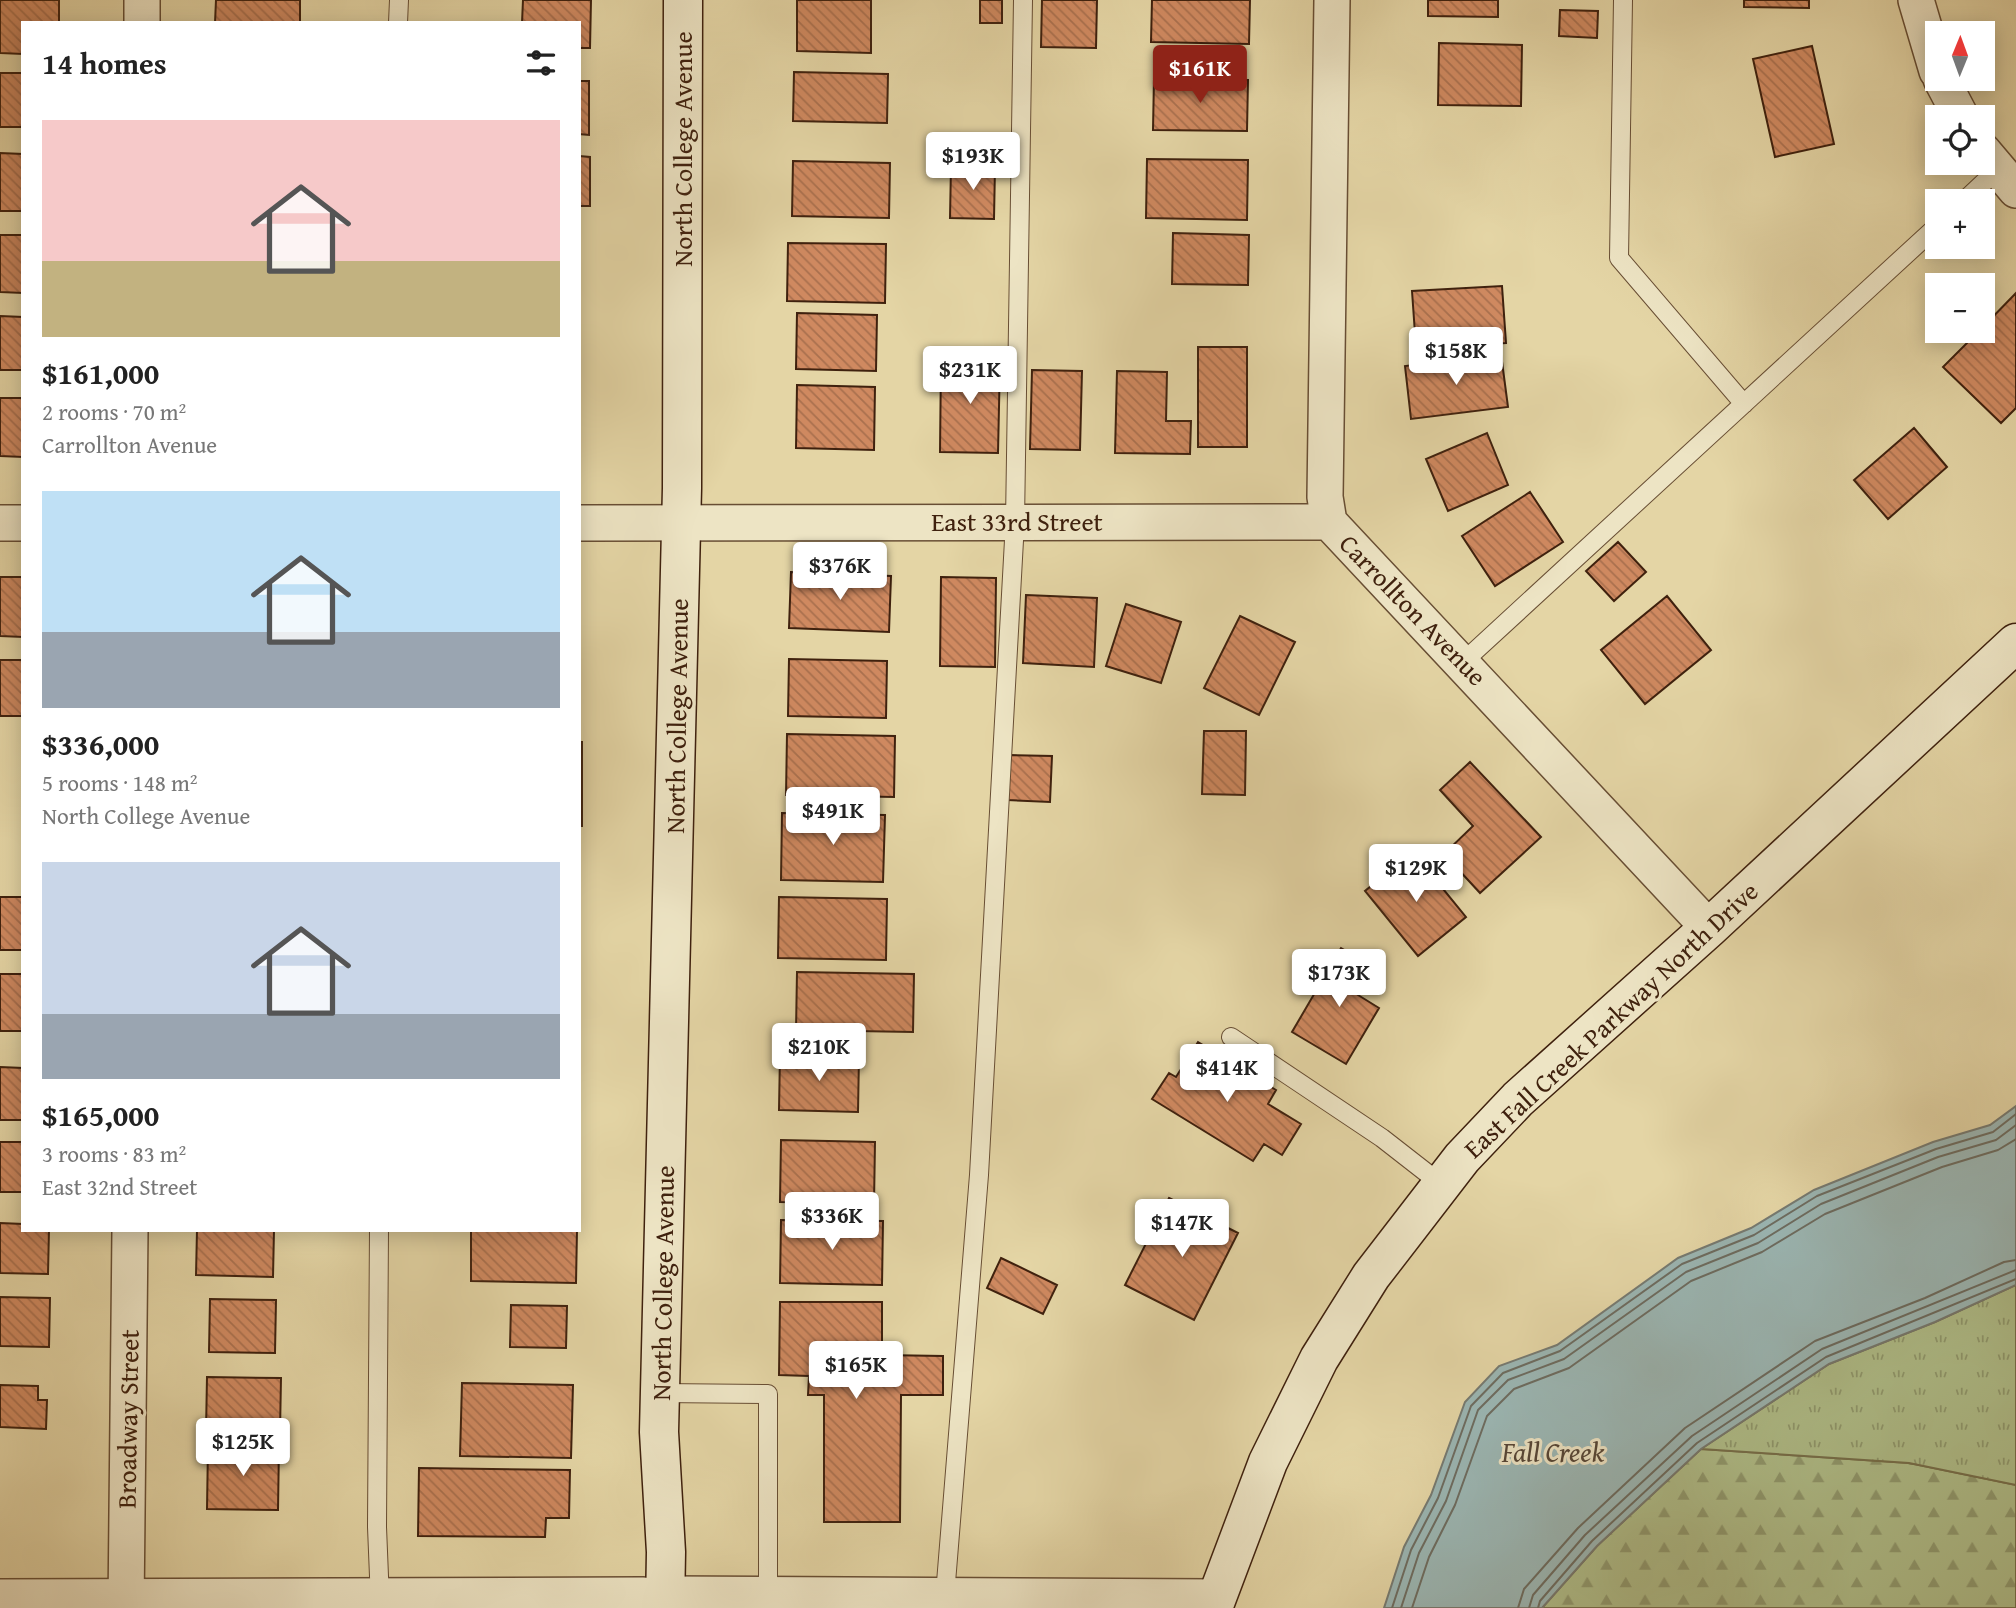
<!DOCTYPE html>
<meta charset="utf-8">
<style>
:root{--surface:#fff;--page:#f6f6f6;--text:#222;--muted:#767676;--accent:#8f2418}
body{margin:0;font-family:"Gentium Book Plus",serif;background:var(--page);color:var(--text);height:100vh;display:flex;flex-direction:column;font-size:26px;white-space:nowrap}
*{box-sizing:border-box;margin:0}
p{font-size:23px;color:var(--muted)}
.icon{flex:none;width:38px;height:38px;fill:none;stroke:currentColor;stroke-width:2;stroke-linecap:round;stroke-linejoin:round}
.map{position:relative;flex:1;overflow:hidden}
.side{position:absolute;left:21px;top:21px;width:560px;height:1211px;display:flex;flex-direction:column;background:var(--surface);border-radius:0px;box-shadow:0 4px 18px #0003}
.side>*{flex:none}
.needle{width:46px;rotate:1deg}
.controls{position:absolute;left:1925px;top:21px;display:grid;gap:14px}
.controls a{display:grid;place-items:center;width:70px;height:70px;border-radius:0px;background:var(--surface);box-shadow:0 4px 18px #0003;font-size:35px}
.price{position:absolute;translate:-50% -60px;padding:0 16px;border-radius:7px;background:#fff;color:#222;font-size:23px;line-height:46px;filter:drop-shadow(0 2px 4px #0008)}
.price::after{content:'';position:absolute;left:50%;top:42px;width:21px;height:16px;margin-left:-10px;background:inherit;clip-path:polygon(0 0,100% 0,50% 100%)}
.price.selected{background:var(--accent);color:#fff}
ul{padding:0;list-style:none}
li{display:grid;align-content:center;gap:14px;height:371px;padding:0 21px}
li span{display:grid;place-items:center;height:217px;border-radius:0px;color:#555}
li>.icon{margin-inline-start:auto}
span .icon{width:126px;height:126px;fill:#fffc;stroke-width:1}
li b{font-size:30px}
h2{display:flex;justify-content:space-between;align-items:center;height:84px;padding:0 21px;font-size:30px}
.map>svg:first-child{display:block}
.forest{fill:url(#forest-firs);stroke:#77704c;stroke-width:2}
.park{fill:url(#park-tufts);stroke:#77704c;stroke-width:2}
.water{fill:#9bb6b3;stroke:#767a71;stroke-width:2}
.lines{fill:none;stroke-linecap:round;stroke-linejoin:round}
.shore{stroke:#6d6c60;stroke-width:2}
.building{fill:url(#building-back-hatch);stroke:#3f210e;stroke-width:2}
.service-casing{stroke:#684e34;stroke-width:20}
.minor-casing{stroke:#684e34;stroke-width:38}
.secondary-casing{stroke:#3f210e;stroke-width:41}
.service{stroke:#ede4c4;stroke-width:18}
.minor{stroke:#ede4c4;stroke-width:35}
.secondary{stroke:#ede4c4;stroke-width:38}
.labels{text-anchor:middle;stroke-width:6;stroke-linejoin:round;paint-order:stroke}
.street-label{font-size:26px;fill:#3f210e;stroke:#ede4c4}
.water-label{font-size:28px;font-style:italic;fill:#564637;stroke:#ede4c4}
</style>
<div class="map">
<svg width="2016" height="1608" viewBox="0 0 2016 1608">
<defs>
<pattern id="forest-firs" width="22" height="20" patternUnits="userSpaceOnUse" patternTransform="scale(1.75)"><rect width="22" height="20" fill="#afbe8a"/><path d="M5 1l3.5 6h-7zM16 11l3.5 6h-7z" fill="#909a6f"/></pattern>
<pattern id="park-tufts" width="24" height="20" patternUnits="userSpaceOnUse" patternTransform="scale(1.75)"><rect width="24" height="20" fill="#afbe8a"/><path d="M3 7l-1-3M5 7V3M7 7l1-3M15 17l-1-3M17 17v-4M19 17l1-3" fill="none" stroke="#909a6f"/></pattern>
<pattern id="building-back-hatch" width="6" height="6" patternUnits="userSpaceOnUse" patternTransform="scale(1.75)"><rect width="6" height="6" fill="#cf8960"/><path d="M-1 5l2 2M0 0l6 6M5-1l2 2" fill="none" stroke="#a9704e"/></pattern>
</defs>
<rect width="100%" height="100%" fill="#e4d5a5"/>
<filter id="stains"><feTurbulence type="fractalNoise" baseFrequency=".00286" numOctaves="4"/><feColorMatrix values="0 0 0 0 .2 0 0 0 0 .09 0 0 0 0 .02 0 0 0 .5 -.17"/></filter>
<radialGradient id="worn" r=".72"><stop offset=".6" stop-color="#630" stop-opacity="0"/><stop offset="1" stop-color="#630" stop-opacity=".3"/></radialGradient>
<path class="forest" d="M1701,1449L1909,1463L2016,1485V1608H1542L1597,1546Z"/>
<path class="park" d="M2016,1285V1485L1909,1463L1701,1449L1829,1364L1935,1322Z"/>
<path class="water" d="M2016,1106V1285L1935,1322L1829,1364L1701,1449L1597,1546L1542,1608H1384L1404,1547L1431,1495L1465,1402L1499,1366L1557,1345L1678,1258L1751,1228L1814,1190L1933,1142L1990,1125Z"/>
<g class="lines">
<path class="shore" d="M1392,1608L1411,1550L1438,1498L1471,1406L1503,1373L1560,1351L1682,1264L1754,1235L1817,1196L1936,1149L1993,1132L2016,1114
M1401,1608L1419,1553L1446,1501L1478,1410L1508,1380L1564,1359L1686,1272L1758,1243L1821,1204L1938,1157L1996,1140L2016,1125
M1412,1608L1429,1557L1455,1505L1487,1416L1514,1389L1569,1368L1691,1281L1762,1252L1825,1214L1942,1167L1998,1150L2016,1139
M1518,1608L1524,1589L1578,1528L1685,1428L1815,1341L1925,1298L2004,1262L2016,1260
M1529,1608L1533,1595L1585,1535L1692,1436L1822,1349L2016,1270
M1538,1608L1540,1601L1592,1541L1697,1443L1826,1357L2016,1279"/>
</g>
<path class="building" d="M0,0H59V23H23V54L0,53Z
M216,0H300V23H215Z
M523,0H591L590,48H579V23H522Z
M797,0H871V53L797,51Z
M980,0H1002V23H980Z
M1042,0H1097L1096,48L1041,47Z
M1152,0H1250L1249,44L1151,42Z
M1428,0H1498V17L1428,16Z
M1744,0H1809V8L1744,7Z
M1560,10L1598,11L1597,38L1559,36Z
M1439,43L1522,45L1521,106L1438,105Z
M1812,46L1834,144L1775,157L1753,59Z
M794,72L888,74L887,123L793,121Z
M0,73H23V127H0Z
M1154,78L1248,80L1247,131L1153,130Z
M579,81H589V135L579,134Z
M0,153L23,154V211H0Z
M579,156L590,157V206H579Z
M1147,159L1248,160L1247,220L1146,218Z
M793,161L890,163L889,218L792,216Z
M951,166L995,167L994,219L950,218Z
M1173,233L1249,235L1248,285L1172,284Z
M0,235H23V293L0,292Z
M788,243L886,244L885,303L787,301Z
M1502,286L1506,343L1416,348L1412,291Z
M2016,293V408L2001,423L1943,367L1979,331H1983V327Z
M797,313L877,315L876,371L796,369Z
M0,316L23,317V370H0Z
M1198,347H1247V447H1198Z
M1501,354L1508,407L1411,419L1405,366Z
M941,360L1000,361L998,453L940,452Z
M1032,370L1082,371L1080,450L1030,449Z
M1117,371L1167,372L1166,421H1191L1190,454L1115,453Z
M797,385L875,387L874,450L796,448Z
M0,398H23V457L0,456Z
M1914,428L1947,467L1888,519L1854,480Z
M1487,433L1508,485L1448,511L1426,459Z
M1530,492L1563,542L1495,586L1462,536Z
M1618,542L1646,572L1614,601L1586,571Z
M791,572L891,576L889,632L789,628Z
M0,577H23V637L0,636Z
M941,577L996,578L995,667L940,666Z
M1026,595L1097,598L1094,667L1023,663Z
M1667,596L1711,650L1645,704L1601,650Z
M1126,604L1181,622L1161,683L1106,666Z
M1240,616L1295,642L1259,715L1204,688Z
M789,659L887,661L886,718L788,716Z
M0,660H23V716H0Z
M1204,731H1246L1245,795L1202,794Z
M787,734L895,736L894,797L786,795Z
M579,742H582V826H579Z
M1010,755L1052,756L1050,802L1008,800Z
M1470,762L1541,837L1480,893L1444,854L1473,826L1440,790Z
M782,813L885,815L883,882L781,880Z
M1413,852L1466,917L1418,956L1365,891Z
M0,897H23V950H0Z
M779,897L887,899L886,960L778,958Z
M1341,948L1374,967L1358,995L1379,1008L1346,1064L1292,1032Z
M797,972L914,974L913,1032L796,1030Z
M0,974H23V1031H0Z
M1198,1042L1276,1090L1268,1104L1301,1124L1282,1155L1264,1144L1253,1161L1152,1099L1169,1073L1176,1077Z
M780,1054L859,1056L858,1112L779,1110Z
M0,1067L23,1068V1120H0Z
M781,1140L875,1142L874,1204L780,1202Z
M0,1142H23V1192H0Z
M1169,1198L1238,1233L1194,1320L1125,1285Z
M781,1220L883,1221L882,1285L780,1283Z
M0,1223L23,1224V1230H49L48,1274L0,1273Z
M197,1230H274L273,1277L196,1275Z
M471,1230H577L576,1283L471,1281Z
M1001,1258L1057,1285L1043,1314L987,1288Z
M0,1297L50,1298L49,1347L0,1346Z
M210,1299L276,1300L275,1353L209,1352Z
M780,1302H882V1355L943,1356V1395H901L900,1522H824V1395H808L809,1376L779,1375Z
M511,1305L567,1306L566,1348L510,1347Z
M207,1377L281,1378L280,1432L206,1431Z
M462,1383L573,1385L571,1458L460,1456Z
M0,1385L38,1386V1400H47L46,1429L0,1427Z
M208,1445L279,1446L278,1510L207,1509Z
M419,1468L570,1470L569,1518H546L545,1537L418,1536Z"/>
<g class="lines">
<defs>
<path id="service" d="M1623,0L1619,258L1744,404
M398,23L399,0
M1964,201L1997,170
M1463,662L1937,226
M1231,1037L1382,1138L1441,1184
M379,1230L377,1527L380,1601
M660,1393L768,1394V1595
M945,1595L979,1175L1015,522L1023,0"/>
<path id="minor" d="M1332,0L1325,497L1329,522L1709,928
M1916,0L1937,71
M142,23V0
M1941,79L1961,117
M1983,151L2016,190
M0,523H23
M579,523L1329,522
M666,1594L1216,1597
M0,1597L643,1595
M126,1608L130,1230"/>
<path id="secondary" d="M665,1608L666,1552L659,1432L682,488L683,0
M1213,1608L1268,1462L1319,1359L1371,1276L1462,1158L1518,1099L1709,928L2016,643"/>
</defs>
<use href="#service" class="service-casing"/>
<use href="#minor" class="minor-casing"/>
<use href="#secondary" class="secondary-casing"/>
<use href="#service" class="service"/>
<use href="#minor" class="minor"/>
<use href="#secondary" class="secondary"/>
</g>
<g class="labels">
<g class="street-label">
<text transform="translate(683 149) rotate(-90)" y="9">North College Avenue</text>
<text x="1017" y="531">East 33rd Street</text>
<text transform="translate(1413 610) rotate(46)" y="9">Carrollton Avenue</text>
<text transform="translate(677 716) rotate(-89)" y="9">North College Avenue</text>
<text transform="translate(1611 1020) rotate(-43)" y="9">East Fall Creek Parkway North Drive</text>
<text transform="translate(663 1283) rotate(-89)" y="9">North College Avenue</text>
<text transform="translate(128 1419) rotate(-89)" y="9">Broadway Street</text>
</g>
<g class="water-label">
<text x="1553" y="1462">Fall Creek</text>
</g>
</g>
<rect width="100%" height="100%" filter="url(#stains)"/>
<rect width="100%" height="100%" fill="url(#worn)"/>
</svg>
<div class="controls">
<a><svg class="needle" viewBox="-14 -14 28 28"><path d="M0-13l5 13h-10z" fill="#e53935"/><path d="M0 13l5-13h-10z" fill="#767676"/></svg></a>
<a><svg class="icon" aria-label="locate" viewBox="0 0 24 24"><circle cx="12" cy="12" r="6"/><path d="M12 2v4M12 18v4M2 12h4M18 12h4"/></svg></a>
<a>+</a>
<a>−</a>
</div>
<b class="price selected" style="left:1200px;top:105px">$161K</b>
<b class="price" style="left:973px;top:192px">$193K</b>
<b class="price" style="left:1456px;top:387px">$158K</b>
<b class="price" style="left:970px;top:406px">$231K</b>
<b class="price" style="left:840px;top:602px">$376K</b>
<b class="price" style="left:833px;top:847px">$491K</b>
<b class="price" style="left:1416px;top:904px">$129K</b>
<b class="price" style="left:1339px;top:1009px">$173K</b>
<b class="price" style="left:819px;top:1083px">$210K</b>
<b class="price" style="left:1227px;top:1104px">$414K</b>
<b class="price" style="left:832px;top:1252px">$336K</b>
<b class="price" style="left:1182px;top:1259px">$147K</b>
<b class="price" style="left:856px;top:1401px">$165K</b>
<b class="price" style="left:243px;top:1478px">$125K</b>
<section class="side">
<h2>14 homes<svg class="icon" aria-label="filters" viewBox="0 0 24 24"><path d="M4 7h16M4 17h16"/><circle cx="9" cy="7" r="2"/><circle cx="15" cy="17" r="2"/></svg></h2>
<ul>
<li><span style="background:linear-gradient(#f6c9c9 65%,#c2b280 0)"><svg class="icon" aria-label="home" viewBox="0 0 24 24"><path d="M3 11l9-7 9 7M6 9v11h12V9"/></svg></span><div><b>$161,000</b><p>2 rooms · 70 m²</p><p>Carrollton Avenue</p></div></li>
<li><span style="background:linear-gradient(#bfe0f5 65%,#9aa5b1 0)"><svg class="icon" aria-label="home" viewBox="0 0 24 24"><path d="M3 11l9-7 9 7M6 9v11h12V9"/></svg></span><div><b>$336,000</b><p>5 rooms · 148 m²</p><p>North College Avenue</p></div></li>
<li><span style="background:linear-gradient(#c9d6e8 70%,#9aa5b1 0)"><svg class="icon" aria-label="home" viewBox="0 0 24 24"><path d="M3 11l9-7 9 7M6 9v11h12V9"/></svg></span><div><b>$165,000</b><p>3 rooms · 83 m²</p><p>East 32nd Street</p></div></li>
</ul>
</section>
</div>
